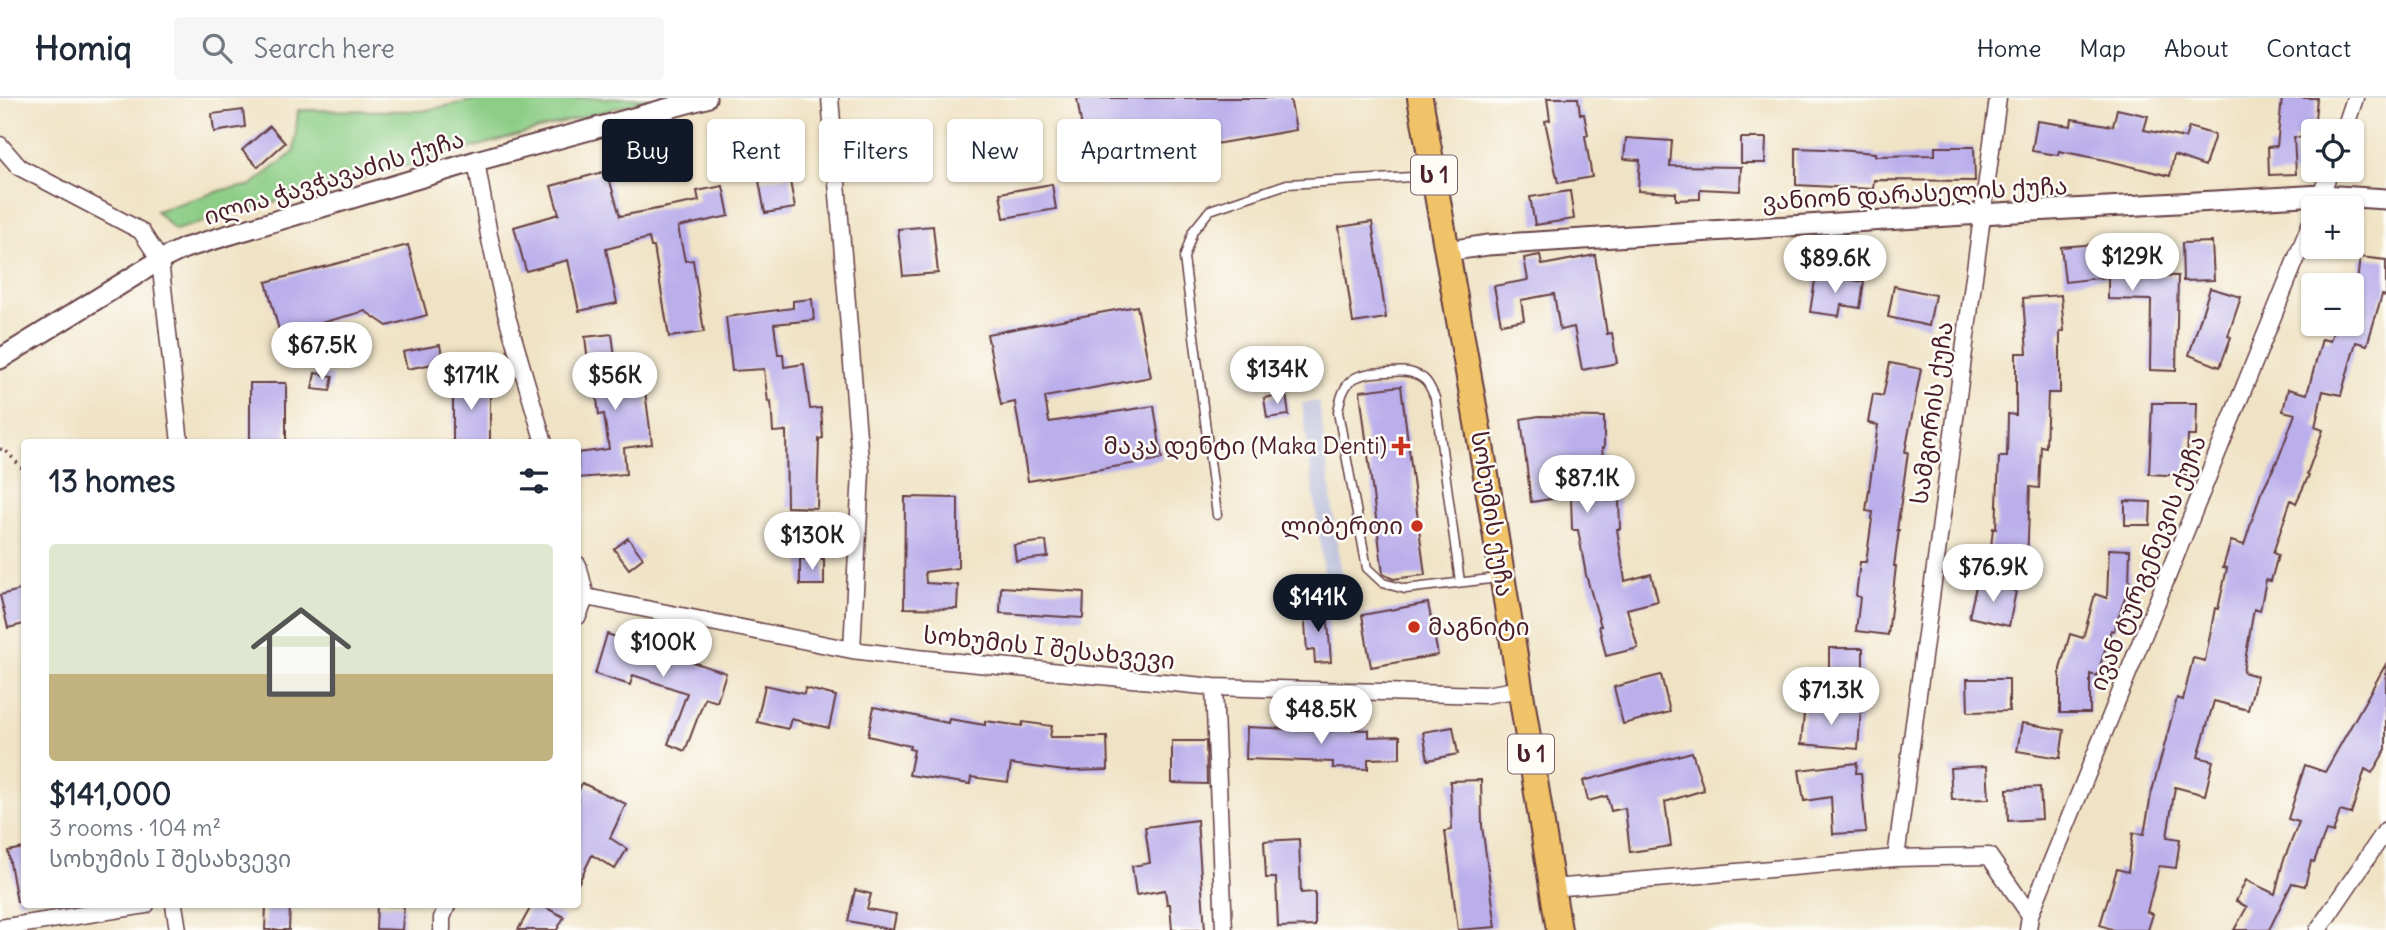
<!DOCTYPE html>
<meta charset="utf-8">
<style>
:root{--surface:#fff;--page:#f6f6f7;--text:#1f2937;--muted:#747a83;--line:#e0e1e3;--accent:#111827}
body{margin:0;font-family:Delius,"Noto Sans Georgian",sans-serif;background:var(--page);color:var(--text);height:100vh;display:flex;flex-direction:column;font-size:26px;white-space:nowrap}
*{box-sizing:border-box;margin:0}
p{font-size:23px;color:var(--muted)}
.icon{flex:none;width:38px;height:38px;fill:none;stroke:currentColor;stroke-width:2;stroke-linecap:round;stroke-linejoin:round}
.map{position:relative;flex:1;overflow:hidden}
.side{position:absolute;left:21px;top:341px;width:560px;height:469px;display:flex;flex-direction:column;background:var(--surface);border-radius:7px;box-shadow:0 2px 5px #0004}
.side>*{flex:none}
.hud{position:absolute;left:602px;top:21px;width:665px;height:63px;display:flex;gap:14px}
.fabs{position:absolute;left:2301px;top:21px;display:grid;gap:14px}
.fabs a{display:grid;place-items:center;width:63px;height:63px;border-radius:7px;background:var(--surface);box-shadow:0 2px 5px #0004;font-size:35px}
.price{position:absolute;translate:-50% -60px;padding:0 16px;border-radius:24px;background:#fff;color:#222;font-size:23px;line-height:46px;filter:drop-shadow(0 2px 4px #0008)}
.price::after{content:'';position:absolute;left:50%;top:42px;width:21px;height:16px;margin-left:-10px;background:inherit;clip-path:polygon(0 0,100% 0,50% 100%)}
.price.current{background:var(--accent);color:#fff}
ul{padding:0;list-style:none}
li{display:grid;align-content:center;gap:14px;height:371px;padding:0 28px}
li+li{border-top:2px solid var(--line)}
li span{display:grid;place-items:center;height:217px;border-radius:7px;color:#555}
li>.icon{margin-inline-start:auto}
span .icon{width:126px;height:126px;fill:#fffc;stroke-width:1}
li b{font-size:30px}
h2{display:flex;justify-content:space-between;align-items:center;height:84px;padding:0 28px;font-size:30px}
.tag{padding:0 24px;border-radius:7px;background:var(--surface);box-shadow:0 2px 5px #0004;font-size:24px;line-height:63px}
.tag.current{background:var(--accent);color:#fff}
header{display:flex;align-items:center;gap:42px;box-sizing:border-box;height:98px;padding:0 35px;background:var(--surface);border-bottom:2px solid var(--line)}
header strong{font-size:33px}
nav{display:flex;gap:38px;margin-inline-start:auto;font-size:24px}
.search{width:490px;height:63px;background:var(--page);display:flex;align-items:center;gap:18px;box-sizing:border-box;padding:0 24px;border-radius:7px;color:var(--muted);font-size:26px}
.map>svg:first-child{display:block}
.industrial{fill:#c0c2dd}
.green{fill:#8dce87;stroke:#6c7659;stroke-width:2}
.building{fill:#baaeeb}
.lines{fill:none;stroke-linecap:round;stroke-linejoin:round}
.service-casing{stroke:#633c42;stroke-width:11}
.minor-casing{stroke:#633c42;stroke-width:19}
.tertiary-casing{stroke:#633c42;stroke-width:23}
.trunk-casing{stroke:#633c42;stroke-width:28}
.path{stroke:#633c42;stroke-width:3.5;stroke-dasharray:2 5;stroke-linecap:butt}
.service{stroke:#fff;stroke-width:8}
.minor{stroke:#fff;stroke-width:16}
.tertiary{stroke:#fff;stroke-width:19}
.trunk{stroke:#f1c369;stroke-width:24}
.poi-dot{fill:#c8321e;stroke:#fdfcf7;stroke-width:2.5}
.labels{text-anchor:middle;stroke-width:5;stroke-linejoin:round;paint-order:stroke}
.shield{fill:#fdfcf7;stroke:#806168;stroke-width:2}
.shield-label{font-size:23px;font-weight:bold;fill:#4a1f2b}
.street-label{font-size:24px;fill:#4a1f2b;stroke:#fdfcf7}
.poi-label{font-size:24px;fill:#4a1f2b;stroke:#fdfcf7;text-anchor:end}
</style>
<header>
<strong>Homiq</strong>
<div class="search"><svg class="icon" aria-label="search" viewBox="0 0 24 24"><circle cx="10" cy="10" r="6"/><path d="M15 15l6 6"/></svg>Search here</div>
<nav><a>Home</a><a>Map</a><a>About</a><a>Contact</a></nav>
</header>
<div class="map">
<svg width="2386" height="832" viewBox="0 0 2386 832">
<rect width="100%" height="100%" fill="#fdfcf7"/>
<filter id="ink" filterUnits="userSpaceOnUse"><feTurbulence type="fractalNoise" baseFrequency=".0143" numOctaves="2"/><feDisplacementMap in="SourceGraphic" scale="14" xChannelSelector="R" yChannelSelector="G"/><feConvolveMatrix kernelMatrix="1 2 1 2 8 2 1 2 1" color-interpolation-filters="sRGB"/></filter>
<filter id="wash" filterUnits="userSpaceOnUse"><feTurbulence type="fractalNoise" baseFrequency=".00686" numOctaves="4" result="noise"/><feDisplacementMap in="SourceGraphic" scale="28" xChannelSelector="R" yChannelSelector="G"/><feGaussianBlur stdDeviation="1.57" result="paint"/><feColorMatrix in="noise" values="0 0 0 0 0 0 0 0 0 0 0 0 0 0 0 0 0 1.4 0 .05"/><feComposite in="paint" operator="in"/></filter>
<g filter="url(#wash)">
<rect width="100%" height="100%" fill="#f0e3c5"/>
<path class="industrial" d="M1319,303L1342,483L1325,485L1302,305Z"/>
<path class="green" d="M486,0H652L175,132L156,113L226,91L250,88L294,54L298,12L422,13Z"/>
<g id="blocks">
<path class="building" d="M1077,0H1290L1296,32L1088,68Z
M1547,0H1578L1580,16H1584L1588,37L1585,38L1592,79L1558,85L1545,23L1550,22Z
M2282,0H2317L2313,41L2294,39L2296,76L2269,77L2268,49L2277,48Z
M2117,11L2148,18L2144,32L2185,40L2189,29L2215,37L2205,68L2174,57L2170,78L2105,62L2059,53L2058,57L2032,53L2037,23L2071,28L2072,21L2113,28Z
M243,12L245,29L214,34L212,16Z
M270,28L285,45L258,69L242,52Z
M1626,40L1672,43L1670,68L1741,69L1740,93L1700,91V101L1676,102V95L1638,93L1640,62L1624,61Z
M1741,40H1766L1765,65H1741Z
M1935,49H1974L1975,83L1874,82L1873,91L1796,87V50L1824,51L1875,55V58L1935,57Z
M607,73L620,118L699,103L697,93L723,88L729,118L678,129L685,163L693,162L704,234L669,239L654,149H651L649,140L606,151L617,205L579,213L568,162L526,173L514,129L559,116L551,88Z
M789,78L795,110L765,115L759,83Z
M1052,86L1056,111L1004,120L1000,95Z
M1570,93L1574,121L1535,127L1530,99Z
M1372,124L1386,220L1353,225L1339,129Z
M933,128L938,175L903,178L898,131Z
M2212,144L2214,182L2183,183L2182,145Z
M2095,146V154H2145V177L2178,178L2176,273L2150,272L2151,202L2108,201V179L2065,184L2061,149Z
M408,147L427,217L387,228L365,213L280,236L266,184Z
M1540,157L1542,167L1595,157L1607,236L1612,235L1617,265L1582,272L1574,229L1560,232L1554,196L1521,202L1524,222L1501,226L1494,188L1528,182L1524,160Z
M2360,159L2386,162V198L2382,197L2367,247L2356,244L2341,297L2323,293L2315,329L2323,332L2307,376L2309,377L2296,405L2291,402L2273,455L2278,457L2271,483L2266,482L2260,513L2254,511L2243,574L2257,578L2248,612L2214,603L2198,659L2213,663L2205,697L2175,689L2167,739L2180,741L2176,770L2159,768L2147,814L2153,816L2148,832H2114L2100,827L2117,771L2128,774L2133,735L2144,736L2151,697L2177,600L2183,602L2193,560L2205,563L2215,510L2218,511L2227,470L2223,469L2231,443L2244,447L2261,395L2279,359L2295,316L2283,313L2288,291L2307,296L2322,241L2330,243L2336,226H2352Z
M1816,176L1864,184L1860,210L1841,207L1839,218L1810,214Z
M1894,188L1935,197L1929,228L1888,219Z
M2210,190L2241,199L2228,238L2231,239L2220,269L2189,257Z
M2061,197L2064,233L2060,234V295H2048L2046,349L2041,348L2039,390L2030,389L2027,463L1990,459L1993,430L1996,431L1999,359H2007L2008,316L2016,317V255H2027L2023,200Z
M812,201L814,222L774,226L778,256H783L784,269L804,266L810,311L821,310L823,340L819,341L817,410L787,409L786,333L773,334L771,303L768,304L764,271L732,273L726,219L793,210V203Z
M1137,208L1151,279L1045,299L1049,324L1154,308L1162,361L1028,383L1015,304L1001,307L987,236Z
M612,236L618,282L643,278L652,346L624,350L626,376L578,380V355L609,351L604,316L599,317L592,263L588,264L585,239Z
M440,247L443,264L407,271L403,254Z
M1890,265L1921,271L1905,354H1908L1897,432H1899L1894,468H1896L1888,537L1856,533L1860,499L1856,498L1860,464H1866L1873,414L1866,413L1878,327L1868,325L1873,296L1883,298Z
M315,275L333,278L330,293L312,291Z
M453,282H490V345H453Z
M250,285H286V345H250Z
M1401,288L1425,477L1393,481L1383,476L1360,293Z
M1286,296L1289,317L1267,320L1264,300Z
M2152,305H2197L2196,338H2188L2186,378L2149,376Z
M1539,318L1604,319V350H1602L1608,403L1619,402L1620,431H1617L1625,483L1651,476L1658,503L1627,511L1638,550L1606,558L1599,528H1601L1586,477L1578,432H1572L1571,398L1531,404L1521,321Z
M905,399L958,400V470L925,474L926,485L958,487L957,511L904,510Z
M2125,403L2151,404L2150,427H2125Z
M628,440L643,460L629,471L614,451Z
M1046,443L1048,459L1016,463L1014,447Z
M2109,451L2130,452L2129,487L2114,533L2111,532L2097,578L2090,576V615H2060V571L2070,536L2083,540L2095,496L2107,500Z
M800,461H824V487H800Z
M1977,484L2016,493L2009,528L1969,519Z
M1001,489L1084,494L1083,520L1000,515Z
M24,491V526L8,530L0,497Z
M1428,505L1438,557L1371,569L1362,517Z
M1327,511L1331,564L1315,565L1314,552L1307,553L1304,512Z
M607,536L726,575L717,604L705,600L685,653L668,646L687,595L633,577L630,587L595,576Z
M1829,550H1863V580L1829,579Z
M2386,566V651L2372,675L2365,671L2351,716L2340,713L2333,735L2326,733L2314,764L2311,763L2305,788L2292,785L2269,832H2234L2247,809L2236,803L2246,782L2275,796L2283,764L2299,724L2288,721L2305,667L2325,674Z
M1661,577L1670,614L1623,626L1614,589Z
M1967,581H2009V613L1968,614Z
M765,587L804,596L805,590L836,598L829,630L791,621L788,631L757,624Z
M1805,606L1861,611L1858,651L1801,646Z
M874,609L948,625L949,621L985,627V623L1022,628L1023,624L1052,628L1050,639H1107L1108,672L1065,673L1011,666L1008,684L971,679L970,686L909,677L914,652L909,651L910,648L868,638Z
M2022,625L2064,632L2060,660L2017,653Z
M1247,629L1334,633V631L1369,632V639L1400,638V660L1368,661V671L1333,670V664L1246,661Z
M1453,629L1458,656L1428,662L1423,634Z
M1172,643H1206L1207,686L1172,685Z
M1692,654L1704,692L1665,704L1671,748L1630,754L1625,710L1611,713L1607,698L1588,703L1583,683Z
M1857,665L1856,675H1861L1866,734L1833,736L1831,699L1804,703L1799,672Z
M1987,668L1989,701L1952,702L1950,670Z
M1481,682L1482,728L1496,829L1458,832L1445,733L1452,732L1450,683Z
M582,685L626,706L610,740L627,751L615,771L592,757L578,786V694Z
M2040,689L2042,721L2008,723L2007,691Z
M1197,722L1205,832H1172L1170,806H1167L1165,792L1136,797L1132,768L1150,765L1145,729Z
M1299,741L1301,795L1315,794V828L1278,829L1276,780H1266L1264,743Z
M24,750V803L17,804L8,753Z
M855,792L871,796L867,811L896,816L893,832L848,823Z
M266,807H290L289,832H265Z
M377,807L404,808L402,832L376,831Z
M532,807H541L564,819L557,832H518Z"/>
</g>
</g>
<g filter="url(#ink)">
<use href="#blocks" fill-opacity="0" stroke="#633c42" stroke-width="2"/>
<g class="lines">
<defs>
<path id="service" d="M1217,417L1184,160L1193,133L1210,112L1287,86L1430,78
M1460,484L1435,300C1432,293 1429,285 1424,281C1412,272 1401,273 1387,274C1355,275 1343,280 1338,314L1367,470L1383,485L1405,491L1499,480"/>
<path id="minor" d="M830,0L861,374L852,552
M2344,33L2355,0
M0,47L19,69L141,133L160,162L180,345
M476,63L489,137L506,215L544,345
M2318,106L2330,72
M578,467L586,499L578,518
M578,501L586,499L852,552L917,560L1214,589L1485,597L1521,591
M1214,589L1224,832
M1896,760L1998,0
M1553,790L1896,760L1989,758L2030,817
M174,807L178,832
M0,830L146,807
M442,832V820L447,807
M2028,832L2030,817L2314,117
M2318,832L2386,732"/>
<path id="tertiary" d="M1448,153L1488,147L1981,116L2322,97L2386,101
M0,261L160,162L185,150L476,63L706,0"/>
<path id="trunk" d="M1420,0L1484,365L1559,832"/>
</defs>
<use href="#service" class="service-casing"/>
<use href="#minor" class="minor-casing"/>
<use href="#tertiary" class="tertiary-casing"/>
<use href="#trunk" class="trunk-casing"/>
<path class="path" d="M0,351L6,353L24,372"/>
<use href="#service" class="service"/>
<use href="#minor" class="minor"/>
<use href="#tertiary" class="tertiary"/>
<use href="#trunk" class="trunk"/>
</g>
</g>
<g class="poi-dot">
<path d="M1397.5 337.5h7v7h7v7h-7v7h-7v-7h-7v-7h7z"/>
<circle cx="1417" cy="428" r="7"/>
<circle cx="1414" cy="529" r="7"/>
</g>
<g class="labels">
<g class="shield">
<rect x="1411" y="57.5" width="46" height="39" rx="5"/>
<rect x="1508" y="636.5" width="46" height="39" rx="5"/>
</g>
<g class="shield-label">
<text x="1434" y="85">ს 1</text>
<text x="1531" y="664">ს 1</text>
</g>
<g class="street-label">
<text transform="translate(334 80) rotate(-17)" y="8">ილია ჭავჭავაძის ქუჩა</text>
<text transform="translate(1915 96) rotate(-3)" y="8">ვანიონ დარასელის ქუჩა</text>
<text transform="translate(1932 315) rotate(-82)" y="8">სამგორის ქუჩა</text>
<text transform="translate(1492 416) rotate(81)" y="8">სოხუმის ქუჩა</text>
<text transform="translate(2148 465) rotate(-68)" y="8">ივან ტურგენევის ქუჩა</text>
<text transform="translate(1049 550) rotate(6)" y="8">სოხუმის I შესახვევი</text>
</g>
<g class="poi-label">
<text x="1387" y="356">მაკა დენტი (Maka Denti)</text>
<text x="1403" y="436">ლიბერთი</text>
<text x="1428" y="537" text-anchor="start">მაგნიტი</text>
</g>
</g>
</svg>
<div class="fabs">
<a><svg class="icon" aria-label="locate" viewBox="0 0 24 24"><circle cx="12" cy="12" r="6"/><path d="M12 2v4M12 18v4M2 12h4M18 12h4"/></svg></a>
<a>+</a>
<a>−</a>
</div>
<b class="price" style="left:2132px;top:195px">$129K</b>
<b class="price" style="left:1835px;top:197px">$89.6K</b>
<b class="price" style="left:322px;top:284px">$67.5K</b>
<b class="price" style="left:1277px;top:308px">$134K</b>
<b class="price" style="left:471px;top:314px">$171K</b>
<b class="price" style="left:615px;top:314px">$56K</b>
<b class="price" style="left:1587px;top:417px">$87.1K</b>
<b class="price" style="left:812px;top:474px">$130K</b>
<b class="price" style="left:1993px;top:506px">$76.9K</b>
<b class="price current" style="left:1318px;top:536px">$141K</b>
<b class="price" style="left:663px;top:581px">$100K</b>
<b class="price" style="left:1831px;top:629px">$71.3K</b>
<b class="price" style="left:1321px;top:648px">$48.5K</b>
<div class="hud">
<a class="tag current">Buy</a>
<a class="tag">Rent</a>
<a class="tag">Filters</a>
<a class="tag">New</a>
<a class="tag">Apartment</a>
</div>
<section class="side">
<h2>13 homes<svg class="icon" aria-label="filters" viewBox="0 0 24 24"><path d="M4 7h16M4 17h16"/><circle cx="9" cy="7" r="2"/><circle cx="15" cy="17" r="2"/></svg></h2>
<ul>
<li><span style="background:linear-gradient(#dfe7d0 60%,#c2b280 0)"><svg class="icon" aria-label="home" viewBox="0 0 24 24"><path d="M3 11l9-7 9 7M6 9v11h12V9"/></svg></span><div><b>$141,000</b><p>3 rooms · 104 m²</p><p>სოხუმის I შესახვევი</p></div></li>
</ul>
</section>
</div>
